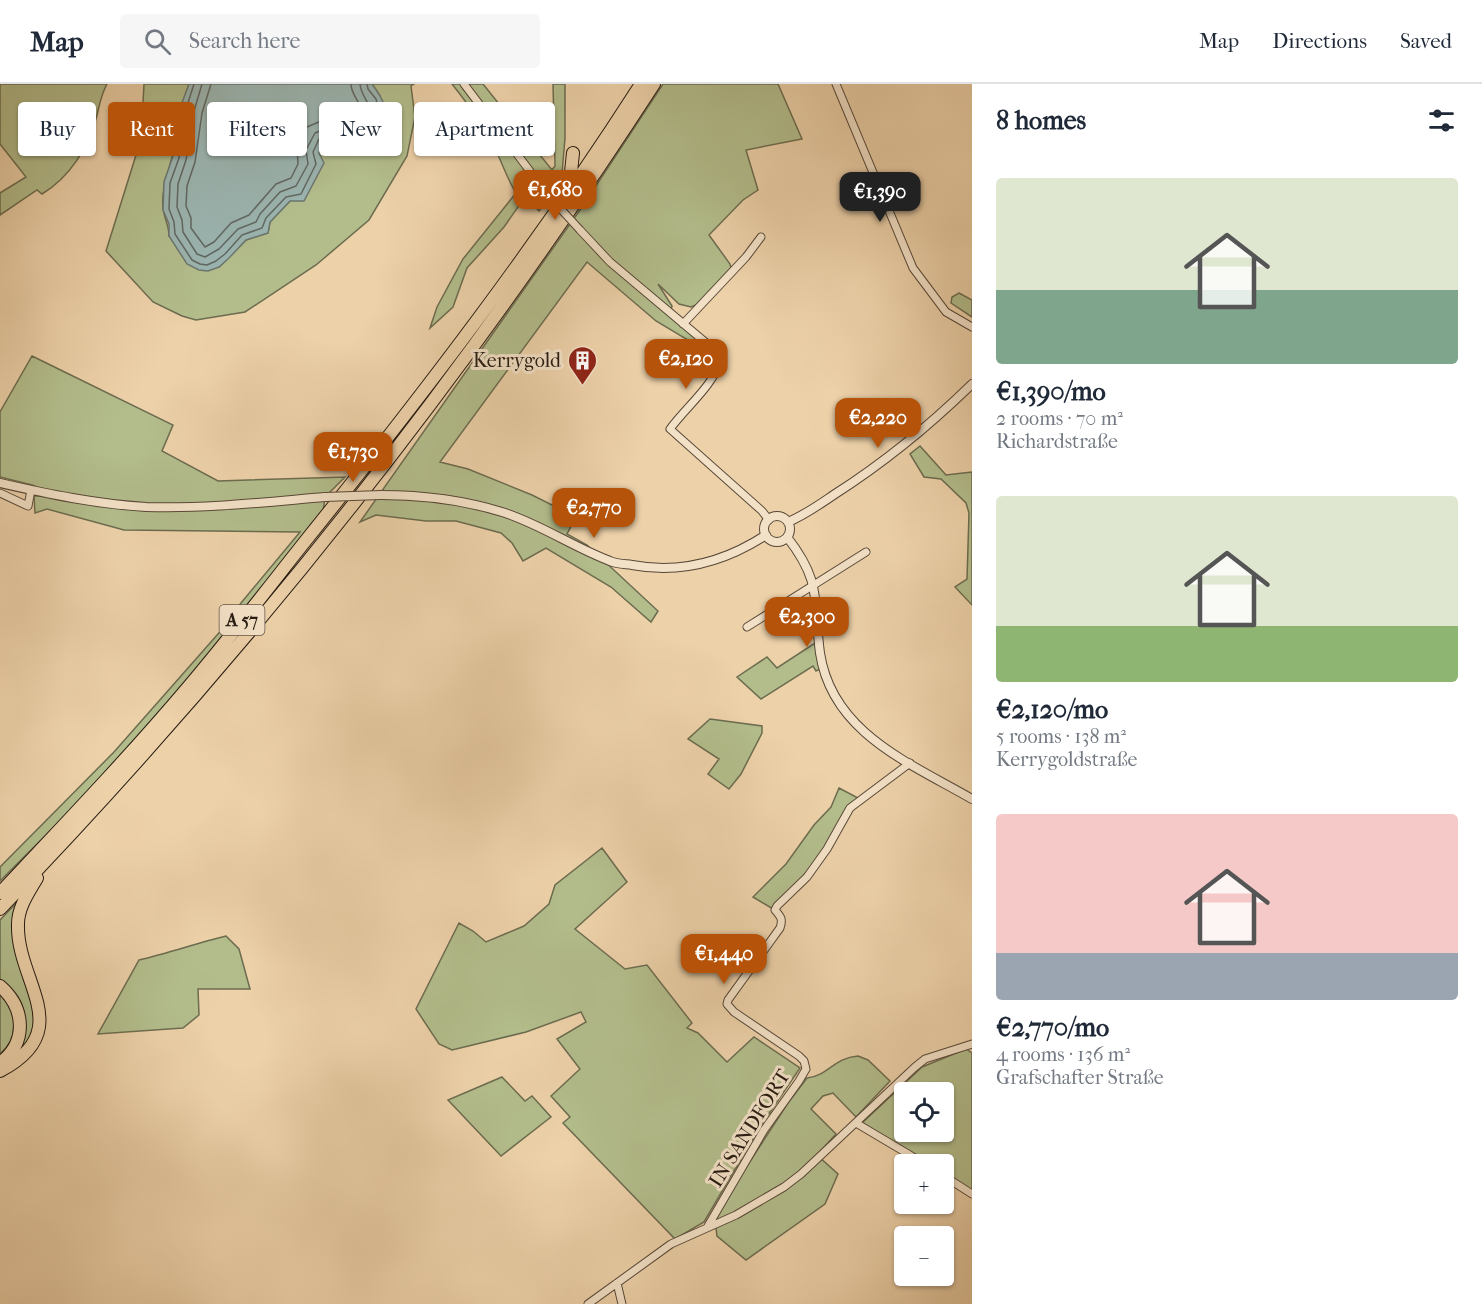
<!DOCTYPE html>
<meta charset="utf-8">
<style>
:root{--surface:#fff;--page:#f6f6f7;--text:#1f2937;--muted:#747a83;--line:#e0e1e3;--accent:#b45309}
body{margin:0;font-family:"IM FELL French Canon",serif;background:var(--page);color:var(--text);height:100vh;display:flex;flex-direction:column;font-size:22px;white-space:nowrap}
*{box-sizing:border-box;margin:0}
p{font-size:20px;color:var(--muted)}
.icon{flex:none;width:33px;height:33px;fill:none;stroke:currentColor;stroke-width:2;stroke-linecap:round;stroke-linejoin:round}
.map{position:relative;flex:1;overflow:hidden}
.drawer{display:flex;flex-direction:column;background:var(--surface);width:510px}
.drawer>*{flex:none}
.top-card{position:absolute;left:18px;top:18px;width:570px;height:54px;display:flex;gap:12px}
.controls{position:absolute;left:894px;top:998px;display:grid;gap:12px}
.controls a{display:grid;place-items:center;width:60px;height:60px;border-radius:6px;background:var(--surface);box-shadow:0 2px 4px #0004;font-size:30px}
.price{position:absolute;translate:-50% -51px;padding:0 14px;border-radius:12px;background:var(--accent);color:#fff;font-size:20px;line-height:39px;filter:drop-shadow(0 2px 3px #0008)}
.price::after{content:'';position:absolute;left:50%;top:36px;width:18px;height:14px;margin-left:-9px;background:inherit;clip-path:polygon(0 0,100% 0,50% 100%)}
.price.on{background:#222;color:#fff}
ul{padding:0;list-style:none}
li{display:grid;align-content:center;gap:12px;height:318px;padding:0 24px}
li span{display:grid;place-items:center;height:186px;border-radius:6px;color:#555}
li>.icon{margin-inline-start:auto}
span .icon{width:108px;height:108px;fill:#fffc;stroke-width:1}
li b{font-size:26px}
h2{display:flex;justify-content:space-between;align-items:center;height:72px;padding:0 24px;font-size:26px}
.tag{padding:0 21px;border-radius:6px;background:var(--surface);box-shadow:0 2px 4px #0004;font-size:21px;line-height:54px}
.tag.on{background:var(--accent);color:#fff}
header{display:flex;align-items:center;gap:36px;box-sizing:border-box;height:84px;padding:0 30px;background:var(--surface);border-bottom:2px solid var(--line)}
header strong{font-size:28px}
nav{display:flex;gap:33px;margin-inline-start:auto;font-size:21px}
.search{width:420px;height:54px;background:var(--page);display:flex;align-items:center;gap:15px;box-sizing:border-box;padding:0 21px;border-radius:6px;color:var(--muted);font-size:22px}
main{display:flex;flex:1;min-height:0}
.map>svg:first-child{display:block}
.green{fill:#b3bd8c;stroke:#6c6c4f;stroke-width:1.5;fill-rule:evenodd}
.water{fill:#9bb5b1;stroke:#6c7771;stroke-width:1.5}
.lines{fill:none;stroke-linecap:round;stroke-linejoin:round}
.shore{stroke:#606862;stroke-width:1.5}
.minor-casing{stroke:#584838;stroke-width:9}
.tertiary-casing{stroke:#584838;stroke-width:10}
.motorway-casing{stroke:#261b12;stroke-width:14}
.minor{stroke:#f3e1c7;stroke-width:7}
.tertiary{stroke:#f3e1c7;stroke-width:8}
.motorway{stroke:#edd1a9;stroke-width:12}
.minor-bridge-casing{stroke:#584838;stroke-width:9;stroke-linecap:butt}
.tertiary-bridge-casing{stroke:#584838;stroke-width:10;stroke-linecap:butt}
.minor-bridge{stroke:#f3e1c7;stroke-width:7}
.tertiary-bridge{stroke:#f3e1c7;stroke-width:8}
.labels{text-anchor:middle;stroke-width:6;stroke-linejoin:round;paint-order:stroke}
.shield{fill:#f3e1c7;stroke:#645648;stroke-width:1.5}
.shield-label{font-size:18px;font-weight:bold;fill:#261b12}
.poi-label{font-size:20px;fill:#261b12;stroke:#f3e1c7;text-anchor:end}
.street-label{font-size:20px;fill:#261b12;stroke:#f3e1c7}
</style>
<header>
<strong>Map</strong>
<div class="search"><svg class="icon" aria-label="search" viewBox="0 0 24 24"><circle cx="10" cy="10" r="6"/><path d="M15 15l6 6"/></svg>Search here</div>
<nav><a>Map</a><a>Directions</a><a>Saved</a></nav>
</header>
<main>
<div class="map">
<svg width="972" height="1220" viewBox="0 0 972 1220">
<rect width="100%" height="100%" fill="#edd1a9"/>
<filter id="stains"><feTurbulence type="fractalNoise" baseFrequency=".00333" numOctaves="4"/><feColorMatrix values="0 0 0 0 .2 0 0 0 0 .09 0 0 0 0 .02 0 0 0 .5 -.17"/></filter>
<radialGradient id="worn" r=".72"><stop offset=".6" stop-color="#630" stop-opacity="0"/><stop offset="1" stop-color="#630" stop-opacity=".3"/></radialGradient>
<path class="green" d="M0,0H107C101,11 100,19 97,31C89,63 70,93 42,110L37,106L0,131V109L26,93L0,60Z
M144,0H189C181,23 179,45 173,69C169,88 161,104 163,124C164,134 169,141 169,152L219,183L246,156L268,149L270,138L290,117L322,60C350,57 364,32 380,12L372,0H414L411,2L415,33L407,72L369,136L316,181L245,228L196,236L182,232L153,218L106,167L141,55Z
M452,0H483L552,86L555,82L553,0H565V54L561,101L539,127L525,113L504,143L467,184L453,223L430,244L437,223L463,175L516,109C508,96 504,84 498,71C488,47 468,20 452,0Z
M663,0H778L802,55L746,66L758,106L743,116L709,151L730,180L731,184L696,221L691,223L679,220L658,200L672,222L671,227L712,267L711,270L656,237L587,178L440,378L468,385L532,411L576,433L567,450L587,461L658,527L651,538L611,503L546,464L523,477L512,459L501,449L456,437H426L376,431L360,438L582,123Z
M959,209L972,216V233L951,219L952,213Z
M32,272L173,341L162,367L218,397L345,393L325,413L322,436L254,524L97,700L0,797V783L114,668L225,542L241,519L300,448L124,446L47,425L35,429L34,412L57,411L32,401L0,393V328Z
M920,362L946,391L972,388V521L955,503L967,495L969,429L966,419L941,395L924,393L910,370Z
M815,559L820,585L816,587L813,582L761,615L737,593L767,573L777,584Z
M710,635L762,642V649L741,690L729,705L708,690L719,675L688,655Z
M839,704L858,714L809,787L773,825L753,813L786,780L814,741L831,723Z
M602,764L627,798L575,845L625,885L647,881L692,939L687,944L698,949L727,978L754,953L800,984L760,1043L704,1138L675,1155L563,1039L570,1033L551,1012L580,985L557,955L586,938L581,928L526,948L452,966L439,960L416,925L459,839L473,847L486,858L524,842L549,820L555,801Z
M22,813L18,821L33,909L34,949L13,975C28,943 33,918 0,895V836Z
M226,852L239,865L250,905H198L199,931L183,944L98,950L139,876C169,869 197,859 226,852Z
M0,907C4,913 11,920 14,927C19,944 12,959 0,970Z
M966,965L972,969V1109L944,1091V1080H927L862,1039L922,983ZM904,1008H944V1047H904Z
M858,972L868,976L890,997L856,1033L833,1009L823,1012L811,1025L836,1050L817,1071L838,1090L825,1120L746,1176L717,1152L715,1136L721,1122L788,1019L807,994C830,991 833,974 858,972Z
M502,993L525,1017L532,1012L551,1033L501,1072L448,1016Z"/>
<path class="water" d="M189,0H372C381,12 392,29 383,45C380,49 373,54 369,58L350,49L331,59L322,60L319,69L324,79L304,117H290L270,138L268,149L246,156L229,174L219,183L208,187L199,186L187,180L169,152V140L163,126L164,98L173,72L180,24Z"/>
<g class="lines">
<path class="shore" d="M194,0L186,25L179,74L170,99L169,125L174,138L175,150L192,176L200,180L207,181L216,177L225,170L242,151L262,144L266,134L286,113L301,110L316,80L313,68L319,55L330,53L349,44L368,50L377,42L380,30L376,15L368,5L367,0
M202,0L194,27L186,76L178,100L177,123L182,136L183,148L197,170L205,173L219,165L238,145L256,138L260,130L280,108L296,102L308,80L306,66L315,49L348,36L366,41L370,38C376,22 361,15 360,0
M211,0L202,29L195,78L187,102L186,122L191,134V144L205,163L214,158L231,139L249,131L276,100L291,94L298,80L297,62L307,43L342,28L361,27C361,18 351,11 351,0"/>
<defs>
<path id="minor" d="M464,0L548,111
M836,0L913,184L946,228L972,243
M580,146L610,178L711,263L721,276C712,303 687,322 670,345L762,427L769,436
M683,240L746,173L761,153
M0,409L28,422L31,406
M747,543L866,468
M856,1039L925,1080
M944,1092L972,1110
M708,1142L764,1046L799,997L806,985L804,977L799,972L734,928L727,920L728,916L780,844C783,835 781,833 775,826L777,822L807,793L827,765L850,724L910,679
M617,1199L622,1220
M588,1220L671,1160L736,1131L784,1103L801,1090L915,983L925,975L972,960"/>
<path id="tertiary" d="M0,399C48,410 96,420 146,423C205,425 266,418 325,413
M381,411C422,411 463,416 502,428C540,440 573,463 610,477C617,480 625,480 632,481C680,490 726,477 766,451
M764 445a13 13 0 1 1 26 0a13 13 0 1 1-26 0Z
M788,438C805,431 820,420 835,410C885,378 930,341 972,300
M787,453C823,499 813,517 820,569C832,649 910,679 972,715"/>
<path id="motorway" d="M565,105L571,88L573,69
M0,809C64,741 129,673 189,602C228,556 265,508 303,460C422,312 538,161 641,0
M0,825C244,572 463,295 654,0
M0,902C25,924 28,958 0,979
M0,987C78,946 16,898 18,840C18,823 29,808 37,794"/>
</defs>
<use href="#minor" class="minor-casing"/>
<use href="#tertiary" class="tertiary-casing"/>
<use href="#motorway" class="motorway-casing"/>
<use href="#minor" class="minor"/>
<use href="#tertiary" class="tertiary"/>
<use href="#motorway" class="motorway"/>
<defs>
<path id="minor-bridge" d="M548,111L580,146"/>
<path id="tertiary-bridge" d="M325,413L381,411"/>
</defs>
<use href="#minor-bridge" class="minor-bridge-casing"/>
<use href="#tertiary-bridge" class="tertiary-bridge-casing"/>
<use href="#minor-bridge" class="minor-bridge"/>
<use href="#tertiary-bridge" class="tertiary-bridge"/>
</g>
<defs>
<symbol id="building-pin" viewBox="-11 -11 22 30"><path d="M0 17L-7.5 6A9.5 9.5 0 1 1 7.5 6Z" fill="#8f2418" stroke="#f3e1c7"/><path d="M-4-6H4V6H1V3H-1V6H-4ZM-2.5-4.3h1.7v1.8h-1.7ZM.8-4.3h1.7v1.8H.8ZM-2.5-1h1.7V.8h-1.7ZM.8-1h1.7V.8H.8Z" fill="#fff"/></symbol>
</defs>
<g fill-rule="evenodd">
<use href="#building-pin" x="566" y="260" width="33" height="45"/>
</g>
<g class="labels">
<rect class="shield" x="219.5" y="521" width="45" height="30" rx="4.5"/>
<g class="shield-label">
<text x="242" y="542">A 57</text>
</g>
<g class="poi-label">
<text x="561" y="283">Kerrygold</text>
</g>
<g class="street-label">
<text transform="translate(749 1044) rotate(-58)" y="7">IN SANDFORT</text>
</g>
</g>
<rect width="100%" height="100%" filter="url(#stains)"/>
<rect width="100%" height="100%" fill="url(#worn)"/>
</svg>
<div class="controls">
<a><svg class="icon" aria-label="locate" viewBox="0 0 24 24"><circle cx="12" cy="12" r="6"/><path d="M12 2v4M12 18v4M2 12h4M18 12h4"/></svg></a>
<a>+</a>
<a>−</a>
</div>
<b class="price" style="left:555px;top:137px">€1,680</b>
<b class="price on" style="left:880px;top:139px">€1,390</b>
<b class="price" style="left:686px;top:306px">€2,120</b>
<b class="price" style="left:878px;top:365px">€2,220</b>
<b class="price" style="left:353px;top:399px">€1,730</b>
<b class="price" style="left:594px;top:455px">€2,770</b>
<b class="price" style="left:807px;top:564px">€2,300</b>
<b class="price" style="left:724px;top:901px">€1,440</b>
<div class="top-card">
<a class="tag">Buy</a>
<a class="tag on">Rent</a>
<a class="tag">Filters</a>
<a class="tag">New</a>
<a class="tag">Apartment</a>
</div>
</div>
<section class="drawer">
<h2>8 homes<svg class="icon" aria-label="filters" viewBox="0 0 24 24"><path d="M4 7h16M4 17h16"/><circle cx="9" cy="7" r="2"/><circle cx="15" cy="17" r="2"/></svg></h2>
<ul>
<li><span style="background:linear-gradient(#dfe7d0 60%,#7fa58c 0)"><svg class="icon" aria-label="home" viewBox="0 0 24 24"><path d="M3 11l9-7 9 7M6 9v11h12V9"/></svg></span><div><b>€1,390/mo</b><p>2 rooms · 70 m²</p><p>Richardstraße</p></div></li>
<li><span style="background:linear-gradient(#dfe7d0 70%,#8fb573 0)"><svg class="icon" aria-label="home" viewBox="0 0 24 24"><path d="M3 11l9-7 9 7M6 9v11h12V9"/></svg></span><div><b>€2,120/mo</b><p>5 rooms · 138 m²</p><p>Kerrygoldstraße</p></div></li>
<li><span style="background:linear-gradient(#f6c9c9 75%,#9aa5b1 0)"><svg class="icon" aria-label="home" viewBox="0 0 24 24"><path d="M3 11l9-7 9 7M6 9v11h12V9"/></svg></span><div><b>€2,770/mo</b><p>4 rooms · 136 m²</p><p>Grafschafter Straße</p></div></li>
</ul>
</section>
</main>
